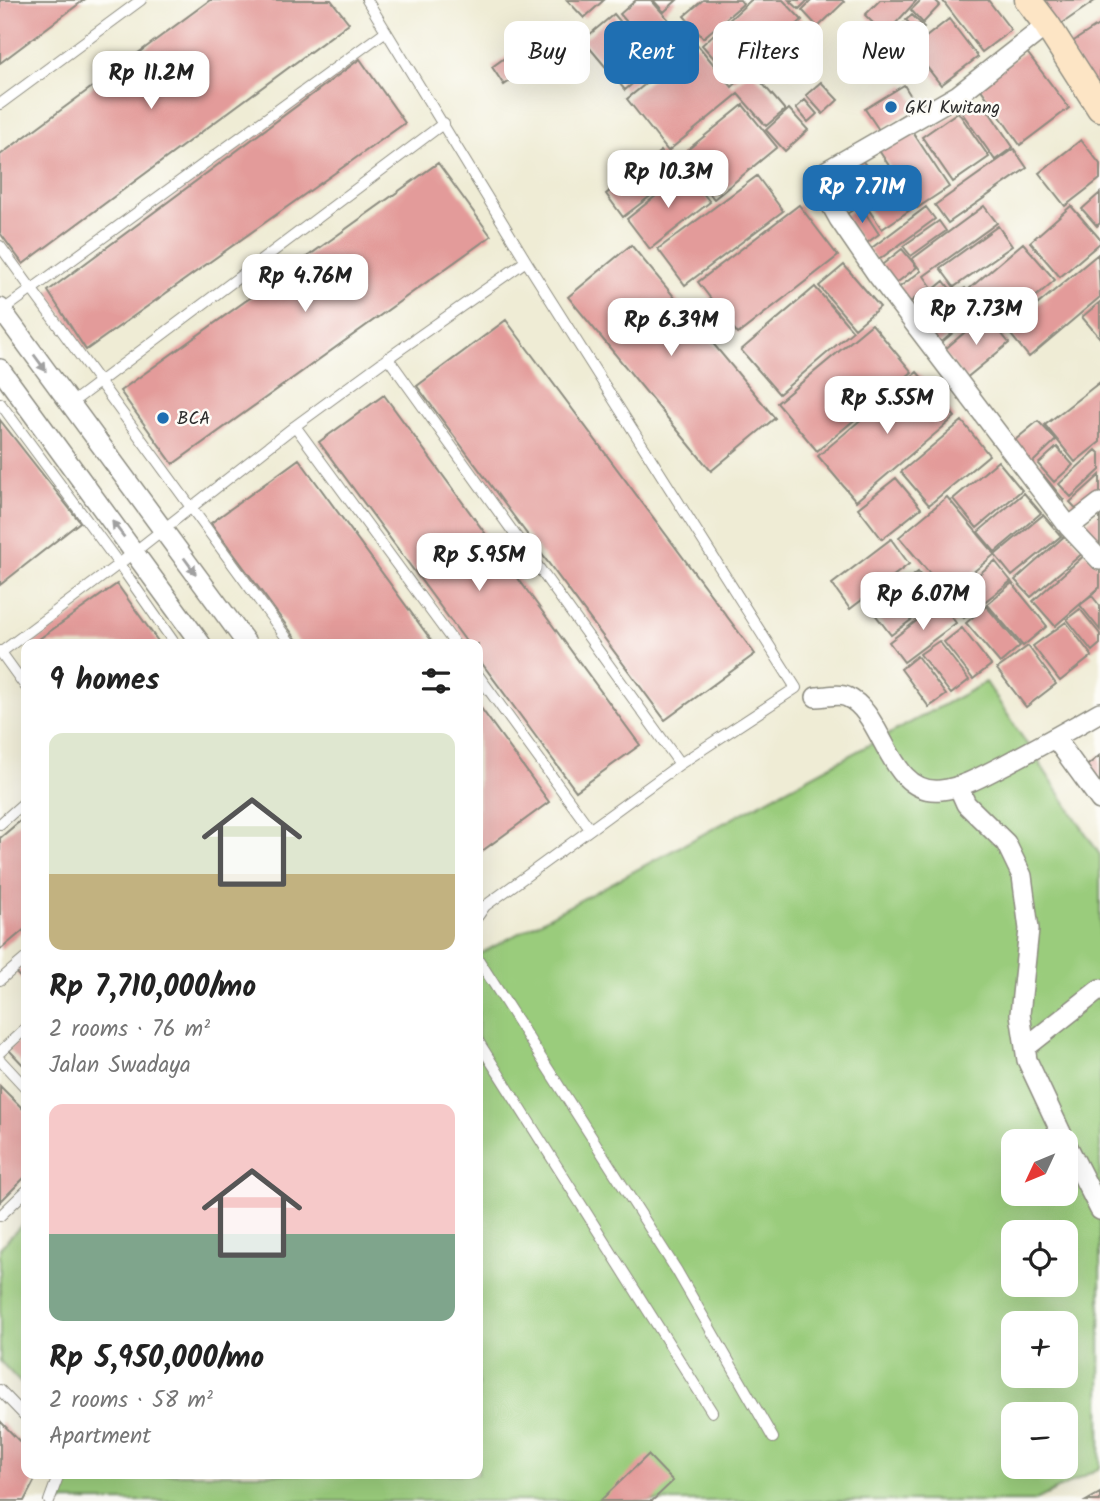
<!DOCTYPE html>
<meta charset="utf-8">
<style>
:root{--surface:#fff;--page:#f2f2f2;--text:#222;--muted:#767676;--accent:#1f6fb2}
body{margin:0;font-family:Kalam,sans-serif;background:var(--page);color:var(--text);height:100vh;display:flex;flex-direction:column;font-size:26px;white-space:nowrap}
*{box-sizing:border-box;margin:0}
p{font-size:23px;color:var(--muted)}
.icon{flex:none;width:38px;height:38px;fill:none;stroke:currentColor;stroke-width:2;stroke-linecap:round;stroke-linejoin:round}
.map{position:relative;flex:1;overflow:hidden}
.panel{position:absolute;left:21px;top:639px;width:462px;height:840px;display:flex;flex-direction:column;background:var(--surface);border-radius:14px;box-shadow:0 7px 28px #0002}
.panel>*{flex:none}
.hud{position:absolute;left:504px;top:21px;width:490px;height:63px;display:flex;gap:14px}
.needle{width:46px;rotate:226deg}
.controls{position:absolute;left:1001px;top:1129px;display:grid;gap:14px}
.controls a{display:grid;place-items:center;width:77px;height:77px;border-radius:14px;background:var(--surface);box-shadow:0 7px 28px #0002;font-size:35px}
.price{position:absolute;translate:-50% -60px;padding:0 16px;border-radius:14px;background:#fff;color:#222;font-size:23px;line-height:46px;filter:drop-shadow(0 2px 4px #0008)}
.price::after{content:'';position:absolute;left:50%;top:42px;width:21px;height:16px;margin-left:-10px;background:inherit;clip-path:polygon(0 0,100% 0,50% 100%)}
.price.on{background:var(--accent);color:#fff}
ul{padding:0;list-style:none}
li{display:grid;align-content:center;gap:14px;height:371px;padding:0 28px}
li span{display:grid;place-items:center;height:217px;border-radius:14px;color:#555}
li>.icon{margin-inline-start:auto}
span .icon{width:126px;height:126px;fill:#fffc;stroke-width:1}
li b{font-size:30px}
h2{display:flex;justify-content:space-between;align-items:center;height:84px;padding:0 28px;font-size:30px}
.tag{padding:0 24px;border-radius:14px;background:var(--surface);box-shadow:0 7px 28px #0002;font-size:24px;line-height:63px}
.tag.on{background:var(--accent);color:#fff}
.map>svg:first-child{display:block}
.green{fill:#9acc7c;stroke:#627c54;stroke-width:2;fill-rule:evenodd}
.building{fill:#e39b9a}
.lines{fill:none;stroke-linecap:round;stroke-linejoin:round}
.service-casing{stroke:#8d8c80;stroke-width:12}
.minor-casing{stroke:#8d8c80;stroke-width:22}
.secondary-casing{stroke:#8d8c80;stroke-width:29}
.service{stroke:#fff;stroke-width:10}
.minor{stroke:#fff;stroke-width:19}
.secondary{stroke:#fde5c5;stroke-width:26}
.oneway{fill:#a0a0a0}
.poi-dot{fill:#1f6fb2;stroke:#fdfcf7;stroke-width:2.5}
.labels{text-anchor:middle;stroke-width:5;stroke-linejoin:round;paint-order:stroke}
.poi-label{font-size:18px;fill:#2b2b2b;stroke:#fdfcf7;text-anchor:start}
</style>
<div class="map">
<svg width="1100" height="1501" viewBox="0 0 1100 1501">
<rect width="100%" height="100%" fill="#fdfcf7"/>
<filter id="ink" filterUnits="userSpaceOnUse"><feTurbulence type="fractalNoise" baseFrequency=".0143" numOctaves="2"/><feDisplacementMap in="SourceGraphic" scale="14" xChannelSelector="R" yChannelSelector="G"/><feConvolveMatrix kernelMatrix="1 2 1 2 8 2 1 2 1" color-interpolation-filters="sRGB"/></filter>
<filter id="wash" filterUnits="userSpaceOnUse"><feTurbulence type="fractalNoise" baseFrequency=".00686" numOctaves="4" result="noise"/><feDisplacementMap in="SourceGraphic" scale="28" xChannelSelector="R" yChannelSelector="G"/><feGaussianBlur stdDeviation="1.57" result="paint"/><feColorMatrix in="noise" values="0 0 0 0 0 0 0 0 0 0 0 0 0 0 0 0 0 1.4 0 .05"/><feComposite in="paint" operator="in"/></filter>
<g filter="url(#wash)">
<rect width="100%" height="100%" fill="#efecd5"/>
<path class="green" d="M986,682L1100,855V1468L1034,1501H58L70,1474H478V955ZM1013,1141H1066V1194H1013ZM1013,1232H1066V1284H1013ZM1013,1323H1066V1376H1013ZM1013,1414H1066V1466H1013Z
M26,1220V1389L0,1361V1248Z"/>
<g id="blocks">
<path class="building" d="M0,0H84L0,63Z
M210,0H331L349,23L23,264L0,233V155Z
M567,0H604L584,18Z
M636,0H651L677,29L652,51L620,14Z
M653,0H677L664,12Z
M703,0H740L743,4L703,38L684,16Z
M751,0H783L802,20L734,81L702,45Z
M789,0H808L799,9Z
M812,0H842L844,2L818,27L802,10Z
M880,0H917L885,35L865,15Z
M921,0H935L940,5L923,23L911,10Z
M945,0H988L1011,30L982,52L943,1Z
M1037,0H1096L1057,27Z
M614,14L656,64L625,90L583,40Z
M912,15L924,27L919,33L906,20Z
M949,19L978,57L941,85L912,48Z
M904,23L917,36L906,48L893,35Z
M1100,24V96L1066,46Z
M696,43L732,87L751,70L785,110L766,126L738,94L668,151L627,99Z
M1026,51L1069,108L1020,145L978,85Z
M513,52L526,70L504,85L492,67Z
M360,59L405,123L86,350L48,291Z
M821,82L838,100L823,114L806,95Z
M904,85L917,106L879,130L865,109Z
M805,100L817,114L808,122L796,108Z
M981,100L1013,147L995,160L962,113Z
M743,105L777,147L714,199L680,156Z
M789,109L808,130L785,151L766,130Z
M958,112L989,157L953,182L922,137Z
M910,128L949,187L917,208L878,149Z
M1081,140L1100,164V179L1065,206L1039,173Z
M1014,149L1027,168L948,223L935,205Z
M661,151L679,174L623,217L606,194Z
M857,153L872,174L851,188L837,167Z
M438,163L491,236L173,464L120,391Z
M882,170L910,210L882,229L855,190Z
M686,172L710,202L650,249L627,219Z
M836,174L855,200L844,208L825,183Z
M757,176L783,211L685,285L658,249Z
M1100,193V223L1097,226L1082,209Z
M799,205L838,256L738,334L698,282Z
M860,205L879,234L864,245L844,216Z
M984,206L997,223L924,276L931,286L904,307L893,292L921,271L912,259Z
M1071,206L1100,239V243L1060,277L1030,242Z
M926,207L935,219L877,261L869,250Z
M939,221L946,231L911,256L903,246Z
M998,226L1012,246L954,287L940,268Z
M1023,243L1055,280L1002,326L970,288Z
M631,245L775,418L711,471L568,297Z
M902,249L917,267L890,288L878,268Z
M1098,254L1100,297L1029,357L1007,330Z
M844,265L880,307L855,328L819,286Z
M944,281L955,295L965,288L981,309L936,347L907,311Z
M815,287L853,331L779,394L741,350Z
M1100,302V338L1082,317Z
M986,314L1009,343L965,379L943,351Z
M506,320L755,654L665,720L417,386Z
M872,324L912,372L817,451L777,403Z
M917,372L955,417L856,501L818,456Z
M1100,382V442L1075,462L1045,425Z
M384,395L640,745L576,791L478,658V644H468L319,442Z
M0,420L80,522L0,585Z
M962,421L989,455L929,505L901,472Z
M1038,421L1056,440L1032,463L1014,441Z
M1057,447L1073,465L1054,482L1038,464Z
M1096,450L1100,454V470L1071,497L1059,484Z
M299,459L434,644H300L211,523Z
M998,461L1022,490L977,528L953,499Z
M1100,475V499L1082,515L1070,502Z
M1044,476L1064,500L1056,506L1036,482Z
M896,478L921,508L882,539L858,508Z
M1024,493L1041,513L995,552L978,532Z
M947,497L995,554L947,594L899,537Z
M1100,512V551L1081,527Z
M1043,515L1061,536L1012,576L995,555Z
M1068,533L1084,552L1031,597L1015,580Z
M891,539L909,564L850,609L832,584Z
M1087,553L1100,568V587L1055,626L1033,601Z
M995,561L1011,581L964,618L949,599Z
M918,572L939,599L891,635L871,609Z
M1012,583L1047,626L1023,646L987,604Z
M117,584L160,644H32Z
M1092,596L1100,606V630L1080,605Z
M941,602L956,623L904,662L889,642Z
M986,606L1020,646L1000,663L966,623Z
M1080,609L1100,634V644L1092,651L1067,619Z
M1066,622L1092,656L1060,681L1033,646Z
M962,628L991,665L973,679L944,642Z
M939,641L969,680L951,694L920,654Z
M1028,646L1056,684L1026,707L997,669Z
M917,656L946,695L929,707L901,669Z
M478,704L549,802L478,854Z
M1100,755V789L1083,769Z
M26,816V928L0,950V838Z
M26,963V984L16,973Z
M26,1034V1068L9,1050Z
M0,1086L26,1112V1176L0,1202Z
M0,1421L26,1448V1474H38L24,1501H0Z
M648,1455L673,1481L652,1501H600Z
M1100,1493V1501H1086Z"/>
</g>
</g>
<g filter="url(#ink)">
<use href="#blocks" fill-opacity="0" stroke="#8d8c80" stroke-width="2"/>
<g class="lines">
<defs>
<path id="service" d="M367,0L526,261L796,688
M0,104L141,0
M0,246L291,644
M2,311L386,31
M388,358L680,764
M0,403L119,564L175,644
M70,404L444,123
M295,426L455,644
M0,651L26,687
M0,653L119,564L295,426L388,358L526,261
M478,675L590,829
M0,824L26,801
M478,916L485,906L680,764L796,688
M478,959L677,1271L773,1438
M0,980L26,958
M478,1041L712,1412
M0,1052L26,1028
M0,1060L26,1088
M0,1216L26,1191
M0,1390L26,1417
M49,1501L59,1474"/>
<path id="minor" d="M1047,25L958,95L826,171L823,180L824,192L839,219L876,273L1069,527L1100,560
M0,308L247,644
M0,369L201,644
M1069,527L1100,503
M816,697C825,697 839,693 847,697C884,712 888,796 941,790C963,788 986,774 1006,764C1038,747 1069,730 1100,712
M1055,738L1100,800
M958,786L966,804L1006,843L1022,876L1029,929L1020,1014L1027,1060L1065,1141
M1025,1048L1100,989
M1066,1143L1100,1210"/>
<path id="secondary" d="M1028,0L1047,25L1100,108"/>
</defs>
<use href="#service" class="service-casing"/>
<use href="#minor" class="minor-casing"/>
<use href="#secondary" class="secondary-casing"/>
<use href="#service" class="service"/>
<use href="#minor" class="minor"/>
<use href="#secondary" class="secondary"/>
</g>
<defs><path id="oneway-solid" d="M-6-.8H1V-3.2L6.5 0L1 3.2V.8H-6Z" transform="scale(1.75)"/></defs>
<g class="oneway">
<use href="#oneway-solid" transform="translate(40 363) rotate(54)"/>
<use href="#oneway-solid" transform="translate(118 529) rotate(-127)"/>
<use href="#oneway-solid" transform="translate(190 566) rotate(54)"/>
</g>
</g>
<g class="poi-dot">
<circle cx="891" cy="107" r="7"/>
<circle cx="163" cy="418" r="7"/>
</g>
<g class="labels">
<g class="poi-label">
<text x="905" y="113">GKI Kwitang</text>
<text x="177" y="424">BCA</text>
</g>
</g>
</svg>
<div class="controls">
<a><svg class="needle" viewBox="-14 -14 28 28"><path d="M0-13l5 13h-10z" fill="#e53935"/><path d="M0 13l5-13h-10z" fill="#767676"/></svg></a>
<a><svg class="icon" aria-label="locate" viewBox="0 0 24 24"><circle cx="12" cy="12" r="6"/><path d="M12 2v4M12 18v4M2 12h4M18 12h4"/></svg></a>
<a>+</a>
<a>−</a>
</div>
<b class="price" style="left:151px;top:111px">Rp 11.2M</b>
<b class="price" style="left:668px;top:210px">Rp 10.3M</b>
<b class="price on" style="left:862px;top:225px">Rp 7.71M</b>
<b class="price" style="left:305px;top:314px">Rp 4.76M</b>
<b class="price" style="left:976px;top:347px">Rp 7.73M</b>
<b class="price" style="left:671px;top:358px">Rp 6.39M</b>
<b class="price" style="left:887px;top:436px">Rp 5.55M</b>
<b class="price" style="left:479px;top:593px">Rp 5.95M</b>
<b class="price" style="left:923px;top:632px">Rp 6.07M</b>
<div class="hud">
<a class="tag">Buy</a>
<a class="tag on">Rent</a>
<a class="tag">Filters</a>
<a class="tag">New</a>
</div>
<section class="panel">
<h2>9 homes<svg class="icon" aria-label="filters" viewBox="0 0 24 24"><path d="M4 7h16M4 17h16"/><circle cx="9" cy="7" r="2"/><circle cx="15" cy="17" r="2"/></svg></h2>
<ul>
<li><span style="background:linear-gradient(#dfe7d0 65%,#c2b280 0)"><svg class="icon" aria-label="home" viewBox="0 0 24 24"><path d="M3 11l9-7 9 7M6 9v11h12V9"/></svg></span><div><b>Rp 7,710,000/mo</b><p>2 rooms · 76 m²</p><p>Jalan Swadaya</p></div></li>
<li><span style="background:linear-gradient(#f6c9c9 60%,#7fa58c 0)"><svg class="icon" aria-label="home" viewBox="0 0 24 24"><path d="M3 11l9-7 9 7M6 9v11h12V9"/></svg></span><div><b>Rp 5,950,000/mo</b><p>2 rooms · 58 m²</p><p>Apartment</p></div></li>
</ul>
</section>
</div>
